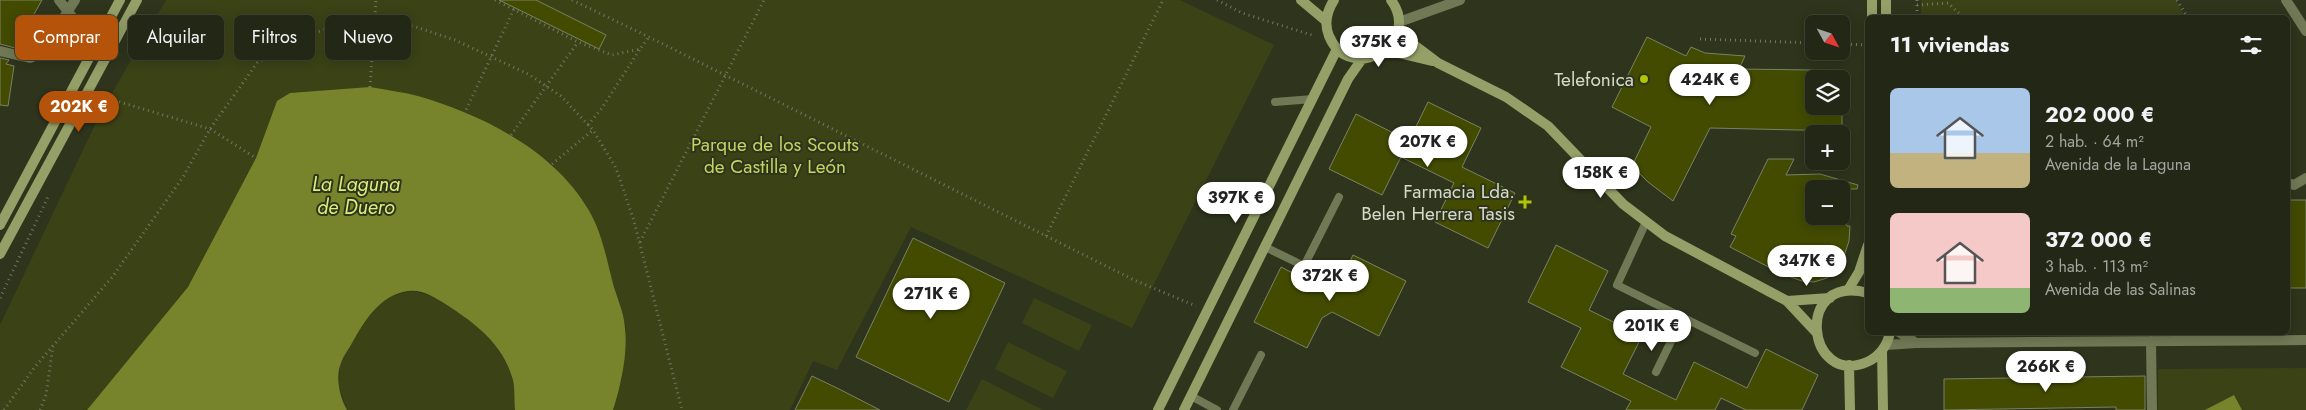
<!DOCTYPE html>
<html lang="es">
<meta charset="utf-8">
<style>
:root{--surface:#232715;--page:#2b2f1e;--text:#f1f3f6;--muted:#a3a5a0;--line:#404434;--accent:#b45309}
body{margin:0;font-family:Jost,sans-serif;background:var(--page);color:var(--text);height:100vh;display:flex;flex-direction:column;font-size:19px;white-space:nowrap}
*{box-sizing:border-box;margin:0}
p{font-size:16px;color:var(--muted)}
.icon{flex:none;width:28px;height:28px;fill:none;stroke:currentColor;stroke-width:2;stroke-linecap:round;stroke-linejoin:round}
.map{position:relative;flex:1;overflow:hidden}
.drawer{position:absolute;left:1865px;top:15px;width:425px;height:320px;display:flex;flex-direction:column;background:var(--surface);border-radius:8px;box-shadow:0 2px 12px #0003,0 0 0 1px var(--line)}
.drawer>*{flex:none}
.hud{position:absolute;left:15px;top:15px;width:475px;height:45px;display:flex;gap:10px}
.needle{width:32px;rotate:130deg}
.tools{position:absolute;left:1805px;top:15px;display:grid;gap:10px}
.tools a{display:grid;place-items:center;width:45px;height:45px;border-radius:8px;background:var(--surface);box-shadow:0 2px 12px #0003,0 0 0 1px var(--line);font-size:25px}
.price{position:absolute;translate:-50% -42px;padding:0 11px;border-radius:18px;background:#fff;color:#222;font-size:16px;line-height:32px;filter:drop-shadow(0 1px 2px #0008)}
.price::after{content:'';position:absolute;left:50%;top:30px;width:15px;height:11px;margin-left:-8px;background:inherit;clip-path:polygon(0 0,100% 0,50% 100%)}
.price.current{background:var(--accent);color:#fff}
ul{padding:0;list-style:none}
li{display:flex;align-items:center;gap:15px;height:125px;padding:0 25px}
li span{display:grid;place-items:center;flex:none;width:140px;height:100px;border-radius:8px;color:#555}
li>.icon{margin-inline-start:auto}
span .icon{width:60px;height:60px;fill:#fffc;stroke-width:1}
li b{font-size:21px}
h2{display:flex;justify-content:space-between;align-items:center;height:60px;padding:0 25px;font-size:21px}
.pill{padding:0 18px;border-radius:8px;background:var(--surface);box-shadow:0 2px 12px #0003,0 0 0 1px var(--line);font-size:18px;line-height:45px}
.pill.current{background:var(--accent);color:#fff}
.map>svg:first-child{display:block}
.green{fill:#3b4216}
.water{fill:#77842b}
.building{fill:#424b00;stroke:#7b8166}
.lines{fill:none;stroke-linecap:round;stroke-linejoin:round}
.path{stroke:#727763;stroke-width:3;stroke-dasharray:1 4;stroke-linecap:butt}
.lane{stroke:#717855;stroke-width:8}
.street{stroke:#717855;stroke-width:10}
.secondary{stroke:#95a068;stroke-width:10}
.poi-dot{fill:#b0c503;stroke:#2f341c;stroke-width:2}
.labels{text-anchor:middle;stroke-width:4;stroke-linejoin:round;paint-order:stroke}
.poi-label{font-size:19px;fill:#d5d9ca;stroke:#2f341c;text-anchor:end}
.park-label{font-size:19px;fill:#c2d560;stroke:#2f341c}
.water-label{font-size:20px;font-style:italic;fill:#dbef7a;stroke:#2f341c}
</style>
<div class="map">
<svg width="2306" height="410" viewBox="0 0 2306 410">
<rect width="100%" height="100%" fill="#2f341c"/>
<path class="green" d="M166,0H1180L1274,45L1132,328L911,227L837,370L813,361L790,410H613L622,379L626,329L621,306L613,284L552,164L511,135L464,114L418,96L370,87L277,101L256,158L188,287L87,410H0V325L101,112Z
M1921,0H2176L2185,17H1921Z
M410,291C451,295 501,339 513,379C515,389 514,400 515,410H347L339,386L340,363L361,324L378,306L391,296Z
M1034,298L1092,325L1079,351L1022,323Z
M1008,342L1067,371L1053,398L995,369Z
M2306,368V410H2158V369Z
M982,379L1043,410H966Z"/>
<path class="water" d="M370,87C386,90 403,92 418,96C483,115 553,150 588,209C601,230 606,256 612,280C616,296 624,311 625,328C628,352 621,386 613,410H515C514,400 515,389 513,380C503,344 476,324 447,305C436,298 422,289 408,291C380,295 365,320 352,343C349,349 343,356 341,363C335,378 340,397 347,410H87L188,287L256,158L277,101L290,93Z
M2234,395L2242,410H2205Z"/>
<path class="building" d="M0,0H42L15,48L0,44Z
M499,0H536L606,35L599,49Z
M1647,37L1686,56L1691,47L1705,53L1745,56L1739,69L1814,70V106H1842V131L1710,128L1673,201L1648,182L1632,166L1651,127L1612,107Z
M0,58L9,60L6,64L14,66L8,106L0,105Z
M1428,102L1481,128L1462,167L1515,193L1488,248L1435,222L1454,183L1401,157L1382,195L1329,169L1356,114L1409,141Z
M1768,159H1794L1786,175L1820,174L1858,185L1857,189H1814V216H1844L1847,226H1850L1849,241L1844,256L1846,257L1837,271L1827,278L1814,282L1802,281L1782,274L1730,247L1736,236L1731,234Z
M2288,200H2306V288H2288Z
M913,238L1005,283L949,402L856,357Z
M1556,245L1608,271L1589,310L1642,336L1623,374L1676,400L1694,362L1747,388L1766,349L1818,375L1802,410H1746L1721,398L1715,410H1626L1631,401L1561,367L1581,328L1528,302Z
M1353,255L1406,281L1379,336L1332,312L1322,318L1307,348L1254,322L1281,267L1334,294Z
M812,376L839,389L880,410H795Z
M2145,376V410H2116V407L1944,410V379Z"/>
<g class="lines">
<path class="path" d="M495,0L578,42L612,55L640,49L649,37
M572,0L649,37L1134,280L1196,306
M1217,0L1242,13L1315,36
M1917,0V18
M2177,0L2188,18
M1917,5L1948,3L1963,17
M1700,39L1814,43
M1841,44L1868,45
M370,87L376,0
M100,96L210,129L256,158
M464,114L514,9
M588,125L602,108L640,49
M511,135L578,42
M552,164L593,130
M1046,236L1163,0
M640,242L764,0
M0,298L48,197
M4,410L34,368L113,276L183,177L210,129L257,63L297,39L350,21L375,19L416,27L455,40L528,74L561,96L593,130L616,168L634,221L682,410
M40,410L46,395L53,346"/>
<path class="lane" d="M1275,102L1313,99
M1646,222L1617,285L1755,353
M1265,247L1304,266L1339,197
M1656,372L1683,317
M1191,396L1217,410
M1233,410L1261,355"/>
<path class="street" d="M59,0L94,45
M2286,0L2306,31
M1399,22L1460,0
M0,51L30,58L41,53L75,0
M2288,183L2294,185L2306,178
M1899,332L1916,343
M2151,341L2152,410
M1886,345L1916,343L2306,340"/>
<path class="secondary" d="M1301,0L1326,21
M1334,0C1327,11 1324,24 1329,36C1350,86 1423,43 1391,0
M1872,0V18
M1886,18V0
M1397,32L1438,63L1506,97L1548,126L1623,204L1665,236L1787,301L1816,332
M1386,50L1432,61
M0,225L120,0
M0,254L137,0
M1848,290L1859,272L1868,245
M1868,293C1794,272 1806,388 1867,362C1879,357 1888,345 1890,332
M1787,301L1830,298
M1882,351L1883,410
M1849,365L1850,410
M1158,410L1337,49
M1184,410L1348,79L1362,59"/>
</g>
<g class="poi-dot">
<circle cx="1644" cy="79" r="5"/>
<path d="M1522.5 194.5h5v5h5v5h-5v5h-5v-5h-5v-5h5z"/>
</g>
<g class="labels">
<g class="poi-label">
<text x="1634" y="86">Telefonica</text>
<text x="1515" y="198">Farmacia Lda.<tspan x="1515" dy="22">Belen Herrera Tasis</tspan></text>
</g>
<g class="park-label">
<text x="775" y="151">Parque de los Scouts<tspan x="775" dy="22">de Castilla y León</tspan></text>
</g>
<g class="water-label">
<text x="356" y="191">La Laguna<tspan x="356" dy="23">de Duero</tspan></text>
</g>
</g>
</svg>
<div class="tools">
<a><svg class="needle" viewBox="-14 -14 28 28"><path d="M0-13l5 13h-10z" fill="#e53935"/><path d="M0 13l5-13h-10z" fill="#a3a5a0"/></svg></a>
<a><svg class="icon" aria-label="layers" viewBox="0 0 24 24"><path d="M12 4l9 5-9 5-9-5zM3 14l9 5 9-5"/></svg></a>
<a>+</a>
<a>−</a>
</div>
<b class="price" style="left:1379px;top:68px">375K €</b>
<b class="price" style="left:1710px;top:106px">424K €</b>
<b class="price current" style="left:79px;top:133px">202K €</b>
<b class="price" style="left:1428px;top:168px">207K €</b>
<b class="price" style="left:1601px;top:199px">158K €</b>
<b class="price" style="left:1236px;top:224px">397K €</b>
<b class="price" style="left:1807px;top:287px">347K €</b>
<b class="price" style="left:1330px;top:302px">372K €</b>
<b class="price" style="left:931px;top:320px">271K €</b>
<b class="price" style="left:1652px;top:352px">201K €</b>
<b class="price" style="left:2046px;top:393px">266K €</b>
<div class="hud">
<a class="pill current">Comprar</a>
<a class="pill">Alquilar</a>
<a class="pill">Filtros</a>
<a class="pill">Nuevo</a>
</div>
<section class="drawer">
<h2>11 viviendas<svg class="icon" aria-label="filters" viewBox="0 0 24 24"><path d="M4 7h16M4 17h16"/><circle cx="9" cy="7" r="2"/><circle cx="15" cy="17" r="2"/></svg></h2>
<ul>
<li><span style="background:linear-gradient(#a9c7e8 65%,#c2b280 0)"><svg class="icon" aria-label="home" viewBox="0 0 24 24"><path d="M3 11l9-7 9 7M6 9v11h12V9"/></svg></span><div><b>202 000 €</b><p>2 hab. · 64 m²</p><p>Avenida de la Laguna</p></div></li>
<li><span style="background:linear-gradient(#f6c9c9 75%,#8fb573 0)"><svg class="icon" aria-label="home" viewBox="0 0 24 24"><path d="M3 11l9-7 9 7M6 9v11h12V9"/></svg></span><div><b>372 000 €</b><p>3 hab. · 113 m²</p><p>Avenida de las Salinas</p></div></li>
</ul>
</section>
</div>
